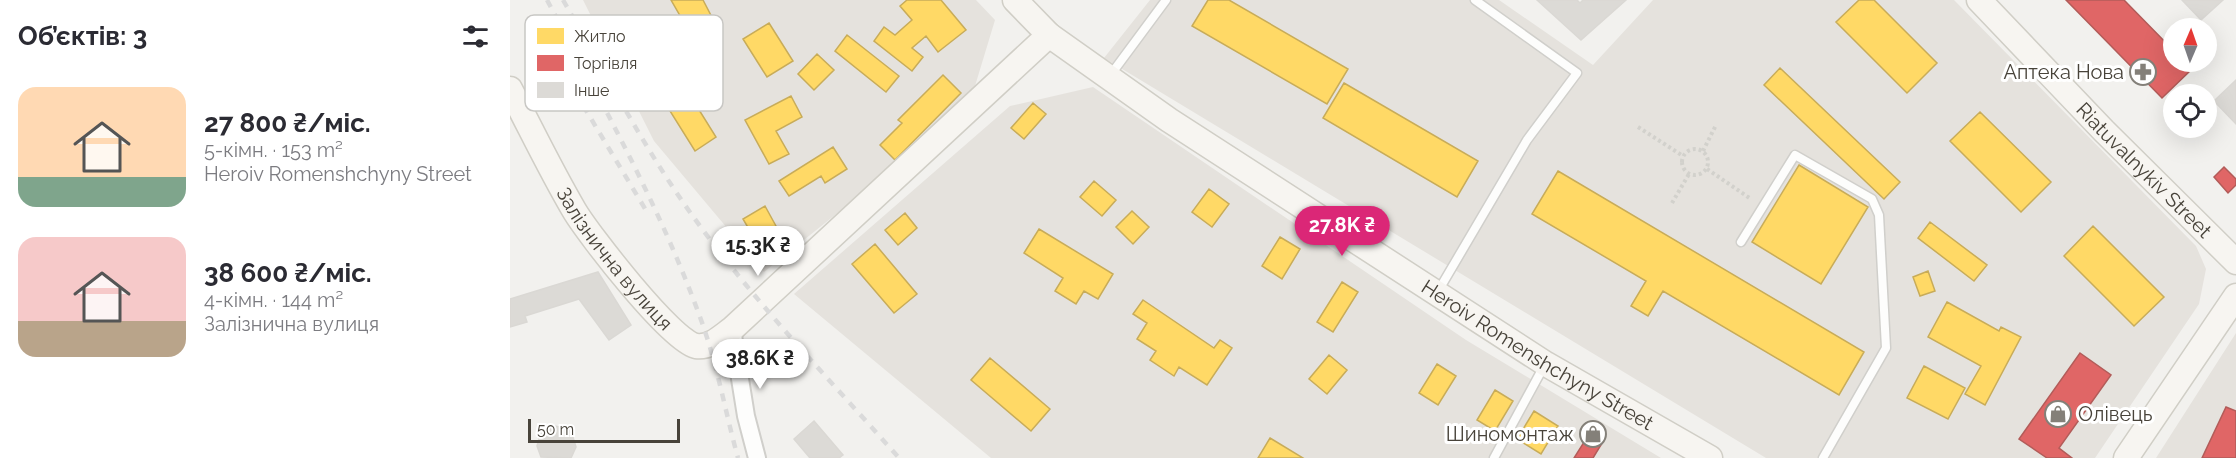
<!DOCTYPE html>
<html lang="uk">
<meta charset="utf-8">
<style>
:root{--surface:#fff;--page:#f2f2f3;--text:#2b2b33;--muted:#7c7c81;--accent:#db2777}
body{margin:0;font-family:Raleway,sans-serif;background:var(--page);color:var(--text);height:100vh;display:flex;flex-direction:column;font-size:22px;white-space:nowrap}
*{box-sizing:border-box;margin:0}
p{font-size:20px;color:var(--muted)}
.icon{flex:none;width:33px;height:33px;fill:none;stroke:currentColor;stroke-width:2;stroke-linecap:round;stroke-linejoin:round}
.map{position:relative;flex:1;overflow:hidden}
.drawer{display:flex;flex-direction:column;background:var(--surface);width:510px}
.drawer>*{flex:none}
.needle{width:39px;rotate:2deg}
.fabs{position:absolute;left:1653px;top:18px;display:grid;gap:12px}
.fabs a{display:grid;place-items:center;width:54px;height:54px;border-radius:50%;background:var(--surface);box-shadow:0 6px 24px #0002;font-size:30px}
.scale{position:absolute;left:18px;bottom:15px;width:152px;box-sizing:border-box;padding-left:6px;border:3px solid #48433a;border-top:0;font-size:16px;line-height:21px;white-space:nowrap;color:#48433a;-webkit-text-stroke:4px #fff;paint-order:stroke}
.price{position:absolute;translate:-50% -51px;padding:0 14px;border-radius:21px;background:#fff;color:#222;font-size:20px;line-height:39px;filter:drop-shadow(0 2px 3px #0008)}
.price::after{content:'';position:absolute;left:50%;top:36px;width:18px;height:14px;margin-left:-9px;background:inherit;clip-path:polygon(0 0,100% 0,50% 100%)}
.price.selected{background:var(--accent);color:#fff}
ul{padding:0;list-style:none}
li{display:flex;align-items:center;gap:18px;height:150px;padding:0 18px}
li span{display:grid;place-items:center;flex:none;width:168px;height:120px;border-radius:18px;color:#555}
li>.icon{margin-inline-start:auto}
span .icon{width:72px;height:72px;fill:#fffc;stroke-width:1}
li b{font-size:26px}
h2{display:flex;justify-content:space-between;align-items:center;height:72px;padding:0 18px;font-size:26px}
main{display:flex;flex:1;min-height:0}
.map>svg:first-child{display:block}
.residential{fill:#e5e2dd}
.homes{fill:#ffd966;stroke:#c8ac59;stroke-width:1.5}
.shops{fill:#e06666;stroke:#b25c59;stroke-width:1.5}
.building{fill:#dcdad6;stroke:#dad8d4;stroke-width:1.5}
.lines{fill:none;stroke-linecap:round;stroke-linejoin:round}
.lane-casing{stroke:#d0cfcb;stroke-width:11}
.street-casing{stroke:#d0cfcb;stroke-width:20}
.secondary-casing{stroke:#d0cec6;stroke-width:27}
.path{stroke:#d2d1cc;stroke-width:4;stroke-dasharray:3 3;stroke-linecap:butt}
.lane{stroke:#fdfdfc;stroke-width:8}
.street{stroke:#fdfdfc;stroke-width:16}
.secondary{stroke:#f7f5f1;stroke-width:24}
.rail{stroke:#dadada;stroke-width:4.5;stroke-dasharray:8 8;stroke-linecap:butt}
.labels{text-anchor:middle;stroke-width:6;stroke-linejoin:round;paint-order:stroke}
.poi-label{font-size:20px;fill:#48433a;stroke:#fff;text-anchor:end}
.street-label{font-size:20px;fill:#48433a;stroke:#fff}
.key{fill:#fff;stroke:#c8c7c4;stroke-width:1.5}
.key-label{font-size:16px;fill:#48433a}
</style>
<main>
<section class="drawer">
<h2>Об’єктів: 3<svg class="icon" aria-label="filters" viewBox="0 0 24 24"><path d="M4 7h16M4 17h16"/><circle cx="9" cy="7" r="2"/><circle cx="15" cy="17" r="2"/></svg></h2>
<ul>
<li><span style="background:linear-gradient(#ffd9b3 75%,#7fa58c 0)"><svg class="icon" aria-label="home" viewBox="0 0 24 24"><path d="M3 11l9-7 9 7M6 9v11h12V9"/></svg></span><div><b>27 800 ₴/міс.</b><p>5-кімн. · 153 m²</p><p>Heroiv Romenshchyny Street</p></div></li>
<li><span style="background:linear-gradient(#f6c9c9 70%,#b9a48a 0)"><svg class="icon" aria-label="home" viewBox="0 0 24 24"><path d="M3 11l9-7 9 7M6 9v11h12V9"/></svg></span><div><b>38 600 ₴/міс.</b><p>4-кімн. · 144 m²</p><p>Залізнична вулиця</p></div></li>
</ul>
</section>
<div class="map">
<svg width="1726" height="458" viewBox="0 0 1726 458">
<rect width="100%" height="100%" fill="#f2f1ee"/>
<path class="residential" d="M73,0H466L485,20L465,86L381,170L254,272L144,141Z
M640,0H989L1083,65L1143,0H1444L1686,246L1696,269L1689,304L1585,458H1256L594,58Z
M583,87L956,340L1151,458H481L284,294L500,106Z
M1726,333V458H1646Z"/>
<path class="homes" d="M161,0H193L207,27L184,40Z
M397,0H431L456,30L428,52L416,36L402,48L413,57L402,71L364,41L374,27L385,35L402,20L390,6Z
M698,0H719L838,69L817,104L682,26Z
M1349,0H1364L1427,63L1397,93L1326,22Z
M259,23L283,61L257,77L233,39Z
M337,35L389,76L376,92L325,51Z
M307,54L324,70L304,90L288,74Z
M1270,68L1390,182L1374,199L1254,85Z
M433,75L451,93L385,160L370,145L392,123L388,120Z
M834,83L968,161L947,197L813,118Z
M176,89L206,137L185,151L155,103Z
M281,96L292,117L266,131L279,154L259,164L235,120Z
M523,103L536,114L514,139L501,128Z
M1470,112L1541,182L1511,212L1440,141Z
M323,147L337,169L315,183L311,176L279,196L269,181Z
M1289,165L1358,207L1311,284L1242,242Z
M1048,171L1354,352L1329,395L1153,291L1138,316L1121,306L1136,281L1022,214Z
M584,181L606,200L592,216L570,197Z
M699,189L719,204L702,227L682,212Z
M255,206L272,237L251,250L233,219Z
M622,211L639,227L623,244L606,227Z
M395,213L407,228L388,245L375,230Z
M1420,222L1477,265L1464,281L1408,238Z
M1583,226L1654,297L1624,326L1554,256Z
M529,229L603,274L588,299L574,291L566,304L545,291L553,278L514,253Z
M770,237L790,249L772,279L752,266Z
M365,244L407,294L384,313L342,264Z
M1418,271L1425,291L1410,296L1403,277Z
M832,282L848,292L823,332L807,322Z
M633,300L704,348L710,340L722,348L697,385L669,367L664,376L640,360L646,351L627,339L637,323L623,314Z
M1437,302L1489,331L1491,327L1511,337L1475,405L1455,394L1471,366L1418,337Z
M819,355L837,370L817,394L799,379Z
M480,358L540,409L521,431L461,380Z
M927,364L946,376L928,405L909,393Z
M1414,366L1455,388L1438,419L1397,398Z
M985,390L1003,401L985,431L967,420Z
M1024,411L1048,426L1031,454L1007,439Z
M760,438L793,458H748Z"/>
<path class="shops" d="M1556,0H1614L1664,51V62H1674L1682,69L1652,98Z
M1714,167L1726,179V185L1718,193L1704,177Z
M1570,353L1601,375L1549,448L1562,458H1537L1509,439Z
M1716,407L1726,411V458H1692Z
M1081,431L1094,440L1083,458H1064Z"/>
<path class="building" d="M1027,0H1067L1070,3L1073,0H1116L1071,40Z
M1672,0H1713L1691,20Z
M1726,80V124L1704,101Z
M88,272L121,325L99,340L69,299L15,316L17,322L0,327V299Z
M304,421L333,455L329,458H300L284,439Z
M45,426L58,429L62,434L66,447L61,458L31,457L27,446L30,435Z"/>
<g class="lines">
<defs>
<path id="lane" d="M599,77L656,0
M1231,242L1285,155L1362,199L1369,215L1376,348L1313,458
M927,293L1017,140L1067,73L965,0
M984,458L1034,366"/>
<path id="street" d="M222,329L236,416L247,458"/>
<g id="secondary">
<path id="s1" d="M505,0L539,35L659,120L1036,364L1200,458"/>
<path id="s2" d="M1469,0L1594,131L1726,262"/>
<path id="s3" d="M0,89C21,129 41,171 64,210C78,234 163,343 186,346C200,348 211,337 222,329L539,35"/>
<path d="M1616,458L1726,296"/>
</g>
</defs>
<use href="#lane" class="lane-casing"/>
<use href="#street" class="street-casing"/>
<use href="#secondary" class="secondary-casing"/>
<path class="path" d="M1128,127L1173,156
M1172 162a13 13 0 1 1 26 0a13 13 0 1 1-26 0Z
M1193,151L1206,125
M1197,169L1241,199
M1162,203L1179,174"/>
<use href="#lane" class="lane"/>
<use href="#street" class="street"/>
<use href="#secondary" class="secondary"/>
<path class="rail" d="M37,0C92,103 150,207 190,317C207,363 215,411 228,458
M53,0C97,76 138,156 190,226C250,308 322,382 389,458
M65,92L137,212"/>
</g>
<defs>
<symbol id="pharmacy-ring" viewBox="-11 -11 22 22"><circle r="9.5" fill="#fff" stroke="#848079" stroke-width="1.5"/><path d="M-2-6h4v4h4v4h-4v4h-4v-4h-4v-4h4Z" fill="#848079"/></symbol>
<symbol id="shop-ring" viewBox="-11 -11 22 22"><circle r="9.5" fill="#fff" stroke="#848079" stroke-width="1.5"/><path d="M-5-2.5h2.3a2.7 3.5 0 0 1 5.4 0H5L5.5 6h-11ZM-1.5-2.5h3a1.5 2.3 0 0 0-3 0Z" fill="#848079"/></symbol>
</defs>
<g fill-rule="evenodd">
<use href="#pharmacy-ring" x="1618" y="57" width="30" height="30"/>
<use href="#shop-ring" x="1533" y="399" width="30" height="30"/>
<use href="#shop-ring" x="1068" y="419" width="30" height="30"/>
</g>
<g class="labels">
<g class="poi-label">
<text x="1614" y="79">Аптека Нова</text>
<text x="1568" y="421" text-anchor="start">Олівець</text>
<text x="1064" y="441">Шиномонтаж</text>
</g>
<g class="street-label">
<text dy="7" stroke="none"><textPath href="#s2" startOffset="237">Riatuvalnykiv Street</textPath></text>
<text dy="7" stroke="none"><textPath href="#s3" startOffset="200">Залізнична вулиця</textPath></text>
<text dy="7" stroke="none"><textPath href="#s1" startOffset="633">Heroiv Romenshchyny Street</textPath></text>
</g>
</g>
<rect x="15" y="15" width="198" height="96" rx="9" class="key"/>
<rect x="27" y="28" width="27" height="16" fill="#ffd966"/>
<rect x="27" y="55" width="27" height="16" fill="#e06666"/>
<rect x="27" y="82" width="27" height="16" fill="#dcdad6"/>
<g class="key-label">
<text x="64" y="42">Житло</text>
<text x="64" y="69">Торгівля</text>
<text x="64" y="96">Інше</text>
</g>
</svg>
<div class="fabs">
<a><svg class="needle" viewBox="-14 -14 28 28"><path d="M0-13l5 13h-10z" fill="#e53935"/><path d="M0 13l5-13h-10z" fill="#7c7c81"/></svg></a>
<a><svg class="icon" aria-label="locate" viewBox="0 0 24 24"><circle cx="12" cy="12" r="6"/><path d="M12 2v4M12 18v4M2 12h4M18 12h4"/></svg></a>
</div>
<div class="scale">50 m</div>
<b class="price selected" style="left:832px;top:257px">27.8K ₴</b>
<b class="price" style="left:248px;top:277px">15.3K ₴</b>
<b class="price" style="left:250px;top:390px">38.6K ₴</b>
</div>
</main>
